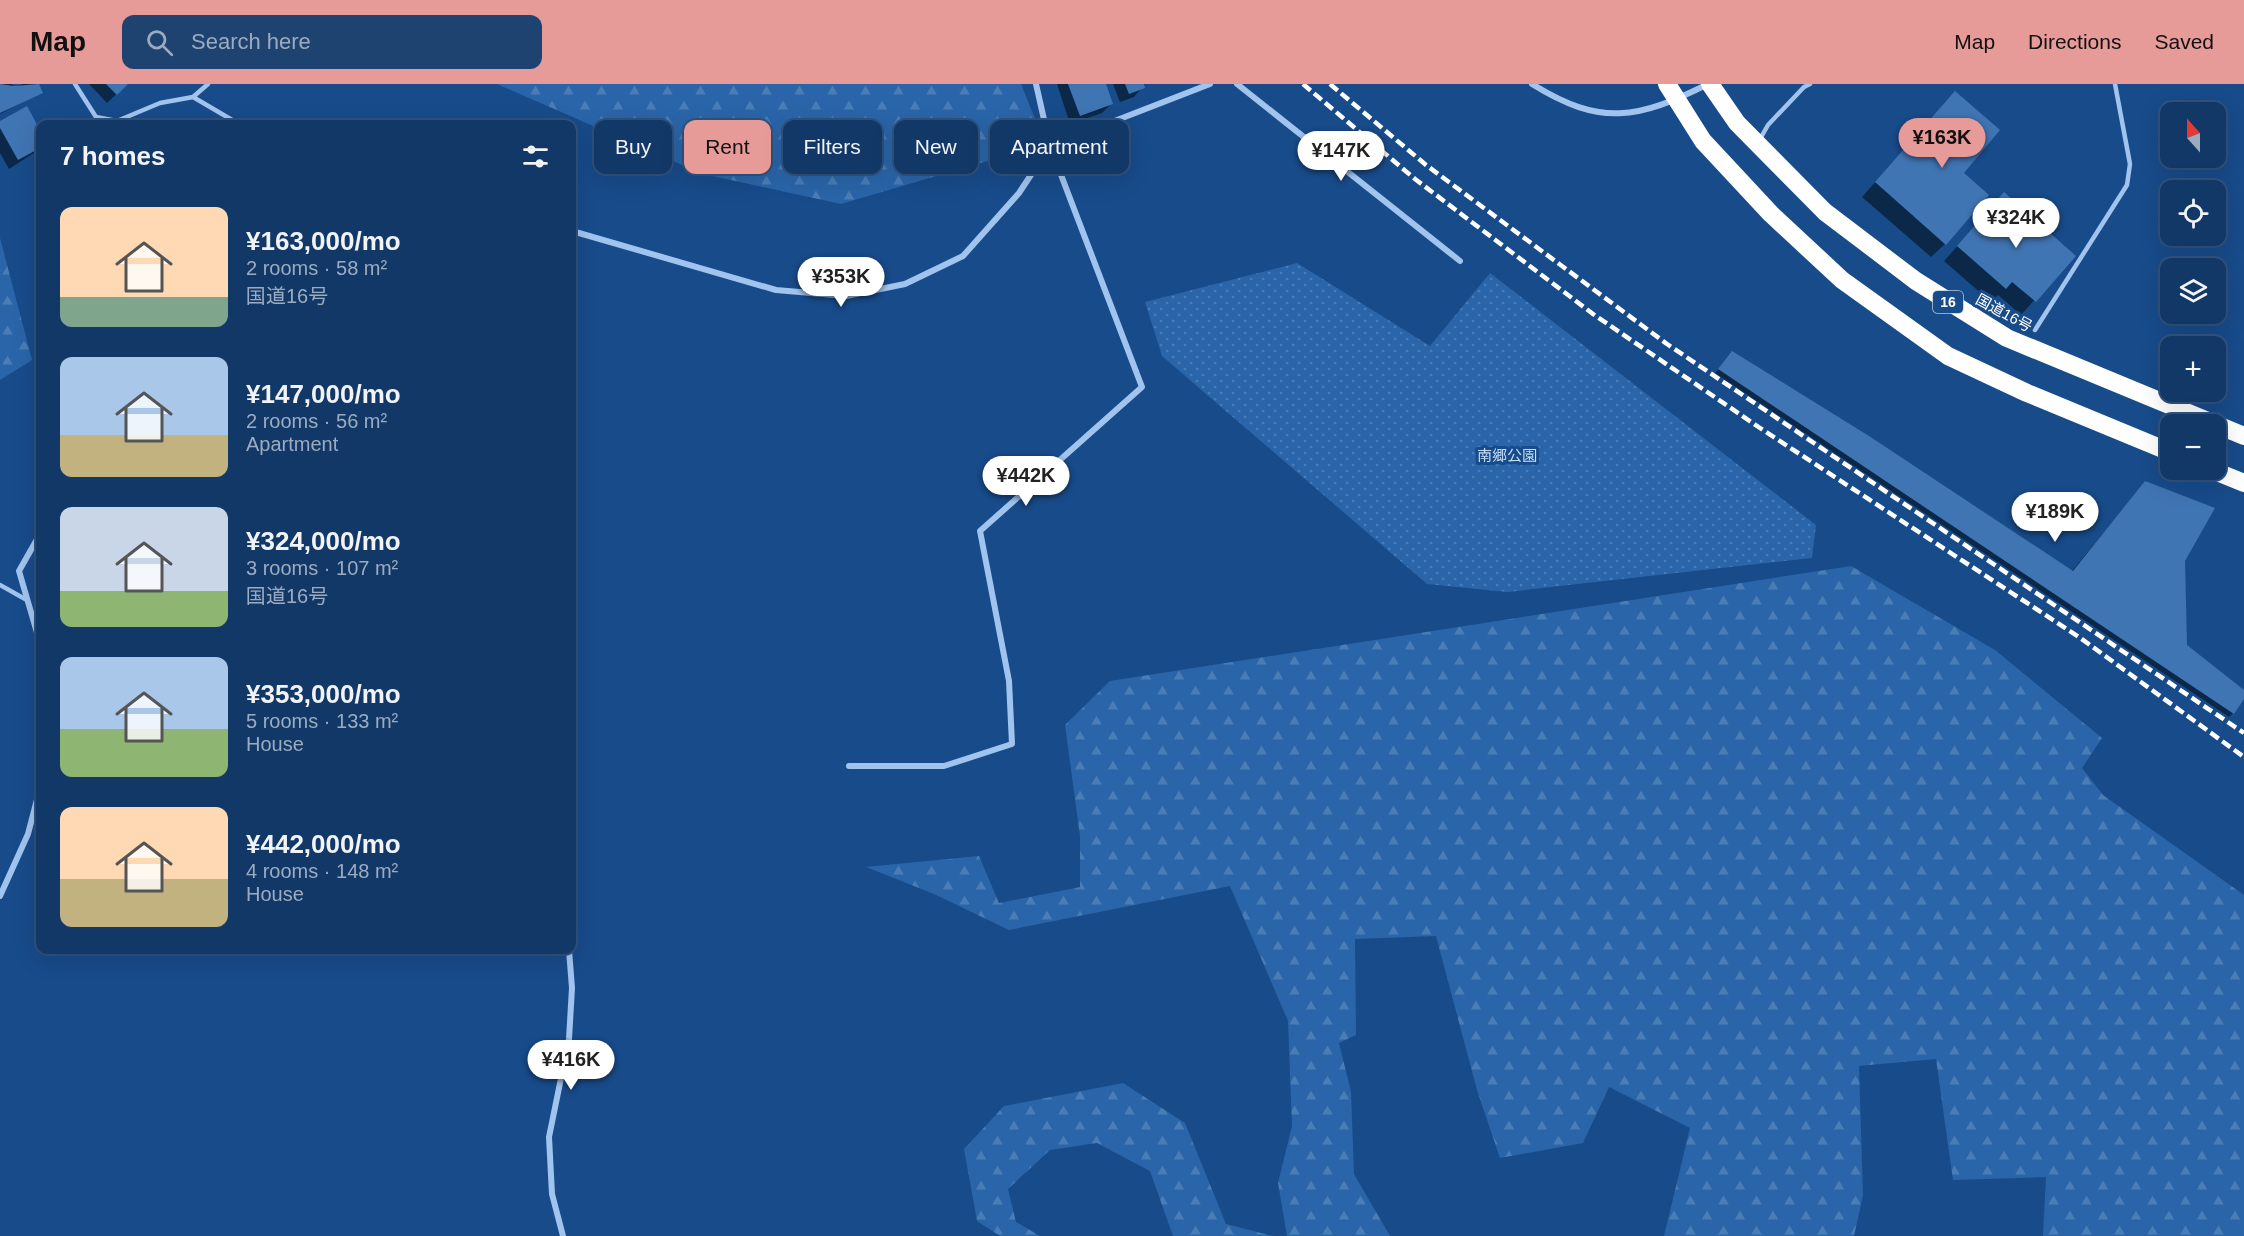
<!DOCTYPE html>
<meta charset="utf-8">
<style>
:root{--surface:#123868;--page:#1f4371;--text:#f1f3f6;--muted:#9cacc0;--line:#31527c;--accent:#e69b98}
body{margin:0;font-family:Arial,"Noto Sans JP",sans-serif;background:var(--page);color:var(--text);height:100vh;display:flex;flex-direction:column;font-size:22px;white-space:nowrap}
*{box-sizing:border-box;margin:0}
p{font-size:20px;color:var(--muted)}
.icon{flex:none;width:33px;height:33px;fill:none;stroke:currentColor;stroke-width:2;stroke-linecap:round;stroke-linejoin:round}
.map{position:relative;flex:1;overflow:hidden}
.sheet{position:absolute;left:36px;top:36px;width:540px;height:834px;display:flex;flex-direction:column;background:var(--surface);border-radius:12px;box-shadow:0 6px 24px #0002,0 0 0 2px var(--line)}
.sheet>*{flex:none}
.banner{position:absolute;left:594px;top:36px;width:570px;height:54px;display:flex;gap:12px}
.needle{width:39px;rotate:339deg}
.controls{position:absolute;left:2160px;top:18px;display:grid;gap:12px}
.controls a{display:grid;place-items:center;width:66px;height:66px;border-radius:12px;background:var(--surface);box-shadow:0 6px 24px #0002,0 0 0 2px var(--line);font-size:30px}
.price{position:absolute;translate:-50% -51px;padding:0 14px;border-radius:21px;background:#fff;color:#222;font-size:20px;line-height:39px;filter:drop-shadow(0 2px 3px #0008)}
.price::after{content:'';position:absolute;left:50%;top:36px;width:18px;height:14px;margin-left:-9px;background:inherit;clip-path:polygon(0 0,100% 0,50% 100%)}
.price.current{background:var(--accent);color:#111}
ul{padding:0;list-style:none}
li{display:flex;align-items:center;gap:18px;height:150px;padding:0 24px}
li span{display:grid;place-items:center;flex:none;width:168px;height:120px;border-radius:12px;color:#555}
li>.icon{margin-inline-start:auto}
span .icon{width:72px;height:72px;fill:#fffc;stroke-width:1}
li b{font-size:26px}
h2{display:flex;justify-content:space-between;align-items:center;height:72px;padding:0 24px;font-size:26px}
.chip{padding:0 21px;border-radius:12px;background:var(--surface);box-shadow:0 6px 24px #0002,0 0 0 2px var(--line);font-size:21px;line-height:54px}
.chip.current{background:var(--accent);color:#111}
header{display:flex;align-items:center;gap:36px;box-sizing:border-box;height:84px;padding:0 30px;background:var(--accent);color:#111}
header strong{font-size:28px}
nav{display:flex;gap:33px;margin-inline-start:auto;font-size:21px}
.search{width:420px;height:54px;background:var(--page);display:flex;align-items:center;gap:15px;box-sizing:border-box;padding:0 21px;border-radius:12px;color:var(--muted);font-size:22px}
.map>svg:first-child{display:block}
.forest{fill:url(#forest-firs)}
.park{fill:url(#park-dots)}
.shadow{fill:#0007}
.building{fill:#4075b3}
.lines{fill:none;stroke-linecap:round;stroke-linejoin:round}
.lane{stroke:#a1c4ee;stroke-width:4.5}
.street{stroke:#a1c4ee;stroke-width:6}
.highway{stroke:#fff;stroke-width:18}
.rail{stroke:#fff;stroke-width:4.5;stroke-dasharray:10 4.5;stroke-linecap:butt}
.labels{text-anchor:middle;stroke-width:6;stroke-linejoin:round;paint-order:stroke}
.shield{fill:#184b8a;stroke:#bac9dc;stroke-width:1.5}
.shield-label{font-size:14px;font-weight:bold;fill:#fff}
.street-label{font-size:15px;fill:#fff;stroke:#184b8a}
.park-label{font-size:15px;fill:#c7dffa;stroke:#184b8a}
</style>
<header>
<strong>Map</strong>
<div class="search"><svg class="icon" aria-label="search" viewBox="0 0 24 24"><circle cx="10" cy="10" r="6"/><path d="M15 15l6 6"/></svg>Search here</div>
<nav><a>Map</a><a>Directions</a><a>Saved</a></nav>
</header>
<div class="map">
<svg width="2244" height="1152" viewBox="0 0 2244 1152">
<defs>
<pattern id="forest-firs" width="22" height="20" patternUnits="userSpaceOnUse" patternTransform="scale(1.5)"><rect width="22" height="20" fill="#2a65a9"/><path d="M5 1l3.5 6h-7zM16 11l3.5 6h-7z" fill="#4a7cb6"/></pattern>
<pattern id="park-dots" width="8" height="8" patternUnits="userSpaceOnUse" patternTransform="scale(1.5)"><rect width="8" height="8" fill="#2a65a9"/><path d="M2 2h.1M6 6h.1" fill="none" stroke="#4a7cb6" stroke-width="1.8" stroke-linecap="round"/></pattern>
</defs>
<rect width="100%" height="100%" fill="#184b8a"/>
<path class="forest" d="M497,0H1021L1045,60L841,120L703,90Z
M0,154L32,276L0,296Z
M1851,482L1995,566L2102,654L2082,684L2103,711L2244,811V1152H2043L2046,1093L1953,1096L1936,975L1859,982L1863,1111L1854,1152H1664L1690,1044L1609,1003L1583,1059L1500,1074L1477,1006L1436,852L1355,855L1356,951L1339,959L1351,1008L1354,1090L1390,1152H1287L1278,1099L1292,1042L1288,937L1230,802L1009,846L934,810L866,783L979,772L999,819L1080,803V752L1065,641L1110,597Z
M1123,999L1185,1039L1226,1140L1273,1152H1173L1150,1087L1097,1059L1050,1066L1008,1105L1016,1138L1040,1152H1000L977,1137L964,1065L1004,1022Z"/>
<path class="park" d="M1297,179L1430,262L1490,189L1816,441L1812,474L1507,508L1427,500L1162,272L1145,218Z"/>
<path class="shadow" d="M0,0H12L14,4L23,0H38L42,8L0,30Z
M89,0H127L107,19Z
M1057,0H1104L1111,20L1102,29L1070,40Z
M1113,0H1145L1134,13L1120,18Z
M1942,23L1961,89L1945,160L1931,173L1862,113Z
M26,24L40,50V65L9,85L0,69V39Z
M2004,110L2074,172L2021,231L1998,211L1991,218L1944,177Z
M1728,274L2072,487L2145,399L2183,477L2185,562L2244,608V612L2233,629L2229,633L1715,289Z"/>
<path class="building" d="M0,0L14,2L39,0L43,9L0,29Z
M106,0H128L117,11Z
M1068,0H1106L1113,20L1080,32Z
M1125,0H1144L1145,4L1129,10Z
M1955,7L2000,46L1964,89L1989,111L1946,161L1875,98Z
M27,22L40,46V64L18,76L0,44V37Z
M2004,108L2076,172L2036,218L2012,198L2006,205L1957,162Z
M1732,267L1869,352L2073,487L2145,397L2215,424L2185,477L2187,561L2244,606V615L2234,630L1718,285Z"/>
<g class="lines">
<path class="lane" d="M75,0L96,33L117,37L160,19L193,13L239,40
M193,13L208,0
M1760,55L1768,41L1804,3L1810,0
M2035,246L2127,101L2130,80L2115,0
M0,501L25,515"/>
<path class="street" d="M1237,0L1460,177
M1532,0C1601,43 1638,35 1708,0
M572,147L776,206L846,212L905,200L963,172L1019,109L1050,62L1210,0
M40,450L19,487L40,559
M849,682H944L1012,660L1009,597L980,447L1142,303L1050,62L1036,0
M0,812L28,750L40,704
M563,1152L552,1110L549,1053L569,955L572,904L569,866"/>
<path class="highway" d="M1667,0L1703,57L1771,130L1842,196L1948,272L2027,309L2170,368
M1710,0L1737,39L1825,128L1916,197L2007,254L2244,352
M2212,386L2244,399"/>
<path class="rail" d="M1303,0L1415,95L1593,230L1760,344L2079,553L2244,673
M1330,0L1426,81L1667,260L2244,649"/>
</g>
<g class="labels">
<rect class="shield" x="1933" y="207" width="30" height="22" rx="4.5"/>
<g class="shield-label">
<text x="1948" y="223">16</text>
</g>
<g class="street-label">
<text transform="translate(2004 229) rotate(29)" y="5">国道16号</text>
</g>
<g class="park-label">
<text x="1507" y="377">南郷公園</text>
</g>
</g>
</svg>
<div class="controls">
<a><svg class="needle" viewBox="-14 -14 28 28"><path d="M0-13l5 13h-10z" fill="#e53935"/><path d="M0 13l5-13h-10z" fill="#9cacc0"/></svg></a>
<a><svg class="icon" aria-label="locate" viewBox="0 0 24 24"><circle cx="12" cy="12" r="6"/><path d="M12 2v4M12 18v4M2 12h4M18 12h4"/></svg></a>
<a><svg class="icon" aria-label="layers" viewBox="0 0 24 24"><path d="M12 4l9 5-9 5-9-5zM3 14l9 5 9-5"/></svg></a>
<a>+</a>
<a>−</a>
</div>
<b class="price current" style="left:1942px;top:85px">¥163K</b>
<b class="price" style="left:1341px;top:98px">¥147K</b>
<b class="price" style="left:2016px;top:165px">¥324K</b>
<b class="price" style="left:841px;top:224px">¥353K</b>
<b class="price" style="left:1026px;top:423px">¥442K</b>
<b class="price" style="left:2055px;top:459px">¥189K</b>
<b class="price" style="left:571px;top:1007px">¥416K</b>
<div class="banner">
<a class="chip">Buy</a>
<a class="chip current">Rent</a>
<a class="chip">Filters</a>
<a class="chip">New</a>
<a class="chip">Apartment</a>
</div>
<section class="sheet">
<h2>7 homes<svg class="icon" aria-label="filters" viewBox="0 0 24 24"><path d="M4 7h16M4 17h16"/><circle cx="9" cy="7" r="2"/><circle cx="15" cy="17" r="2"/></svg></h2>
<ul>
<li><span style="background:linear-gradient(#ffd9b3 75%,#7fa58c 0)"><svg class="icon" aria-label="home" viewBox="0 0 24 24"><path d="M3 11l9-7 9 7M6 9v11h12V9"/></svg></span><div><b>¥163,000/mo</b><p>2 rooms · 58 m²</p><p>国道16号</p></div></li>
<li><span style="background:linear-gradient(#a9c7e8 65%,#c2b280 0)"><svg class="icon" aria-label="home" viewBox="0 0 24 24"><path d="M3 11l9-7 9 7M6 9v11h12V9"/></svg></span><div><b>¥147,000/mo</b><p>2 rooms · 56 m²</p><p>Apartment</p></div></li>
<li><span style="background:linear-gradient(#c9d6e8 70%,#8fb573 0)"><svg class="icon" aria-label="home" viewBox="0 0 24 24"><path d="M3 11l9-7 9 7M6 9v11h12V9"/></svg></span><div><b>¥324,000/mo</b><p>3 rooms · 107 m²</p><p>国道16号</p></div></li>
<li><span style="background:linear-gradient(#a9c7e8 60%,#8fb573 0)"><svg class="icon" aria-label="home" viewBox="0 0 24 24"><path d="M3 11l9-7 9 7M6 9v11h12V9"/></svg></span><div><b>¥353,000/mo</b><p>5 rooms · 133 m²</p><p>House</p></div></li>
<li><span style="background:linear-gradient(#ffd9b3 60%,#c2b280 0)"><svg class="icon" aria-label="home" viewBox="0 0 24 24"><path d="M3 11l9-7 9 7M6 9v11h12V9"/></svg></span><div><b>¥442,000/mo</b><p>4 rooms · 148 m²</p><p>House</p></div></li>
</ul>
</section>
</div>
